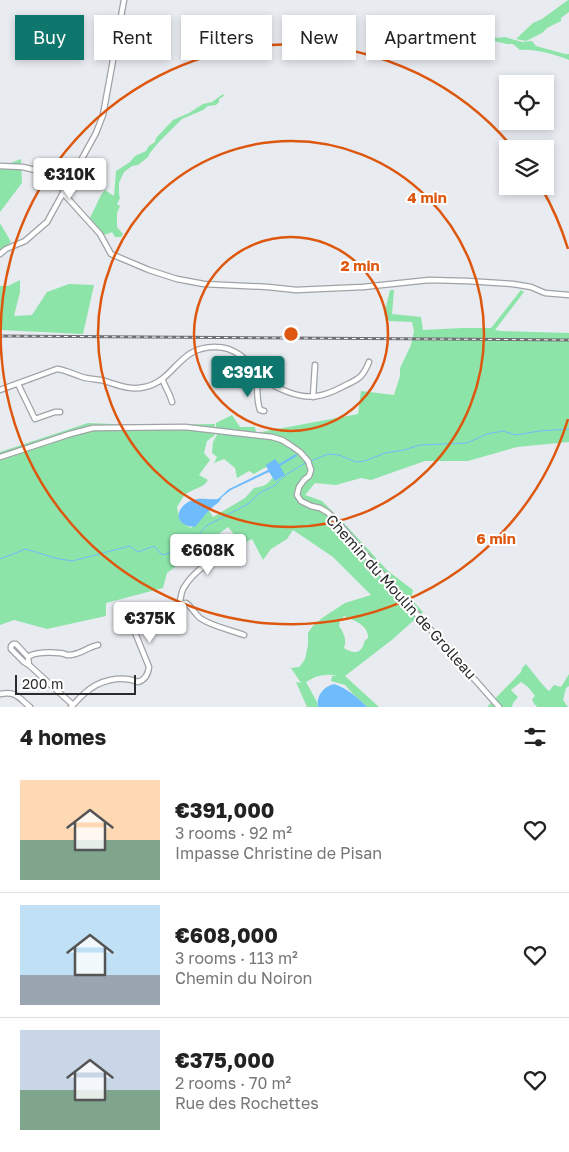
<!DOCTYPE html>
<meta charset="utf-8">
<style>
:root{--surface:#fff;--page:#f2f2f2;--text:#222;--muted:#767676;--line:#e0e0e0;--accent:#0f766e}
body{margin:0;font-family:"Golos Text",sans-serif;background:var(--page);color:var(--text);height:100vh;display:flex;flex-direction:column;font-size:19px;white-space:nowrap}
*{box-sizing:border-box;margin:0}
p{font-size:16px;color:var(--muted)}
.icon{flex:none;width:28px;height:28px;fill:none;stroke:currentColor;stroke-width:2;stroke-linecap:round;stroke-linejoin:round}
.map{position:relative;height:707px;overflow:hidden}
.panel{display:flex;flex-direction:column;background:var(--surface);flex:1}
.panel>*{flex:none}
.guide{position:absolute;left:15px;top:15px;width:540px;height:45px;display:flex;gap:10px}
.controls{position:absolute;left:499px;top:75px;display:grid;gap:10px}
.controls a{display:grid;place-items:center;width:55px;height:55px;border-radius:0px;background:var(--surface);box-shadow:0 2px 8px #0003;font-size:25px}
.scale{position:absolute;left:15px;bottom:12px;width:121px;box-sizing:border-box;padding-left:5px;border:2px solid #292b2c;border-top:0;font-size:14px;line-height:18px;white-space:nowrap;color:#292b2c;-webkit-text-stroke:4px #fff;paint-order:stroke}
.price{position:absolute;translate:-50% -42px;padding:0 11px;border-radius:5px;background:#fff;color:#222;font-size:16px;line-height:32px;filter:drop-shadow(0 1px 2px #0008)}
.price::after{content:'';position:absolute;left:50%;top:30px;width:15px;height:11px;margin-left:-8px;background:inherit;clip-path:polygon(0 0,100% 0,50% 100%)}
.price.on{background:var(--accent);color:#fff}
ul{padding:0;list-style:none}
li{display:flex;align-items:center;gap:15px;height:125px;padding:0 20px}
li+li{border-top:1px solid var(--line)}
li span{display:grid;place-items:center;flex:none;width:140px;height:100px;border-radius:0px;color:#555}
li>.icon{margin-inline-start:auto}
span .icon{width:60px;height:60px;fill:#fffc;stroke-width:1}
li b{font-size:21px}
h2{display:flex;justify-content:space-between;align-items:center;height:60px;padding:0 20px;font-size:21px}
.chip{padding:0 18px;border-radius:0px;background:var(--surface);box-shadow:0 2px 8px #0003;font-size:18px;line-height:45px}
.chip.on{background:var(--accent);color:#fff}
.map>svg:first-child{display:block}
.green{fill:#8de4a9;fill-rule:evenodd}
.water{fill:#6fbcfc}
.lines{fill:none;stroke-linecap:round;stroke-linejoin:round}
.stream{stroke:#6fbcfc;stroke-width:1}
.street-casing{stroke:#9fa2a6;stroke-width:7}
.street{stroke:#fff;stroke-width:4.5}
.rail-casing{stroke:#6f7174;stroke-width:3}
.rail{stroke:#fff;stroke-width:1;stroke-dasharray:4;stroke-linecap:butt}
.ring{fill:none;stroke:#de570e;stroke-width:2.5}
.labels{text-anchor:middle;stroke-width:4;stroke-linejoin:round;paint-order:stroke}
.street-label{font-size:15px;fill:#292b2c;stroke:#fff}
.centre{fill:#de570e;stroke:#fff;stroke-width:2.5}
.ring-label{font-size:15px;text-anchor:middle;font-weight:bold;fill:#de570e;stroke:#fff;stroke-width:4;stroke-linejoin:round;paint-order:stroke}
</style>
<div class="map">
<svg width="569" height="707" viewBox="0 0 569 707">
<rect width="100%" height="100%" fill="#e8ebf0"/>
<path class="green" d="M568,0H569V12L561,18V21L547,28L542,33L526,41L516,39L533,23L542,19Z
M482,35L498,38L505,37L522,42L532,41L536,46L565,54H569V60C559,55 531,48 520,50L513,44H507L482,38Z
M223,94L224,96L219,99V102L216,105L208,106L203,110L182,119L158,143L150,153L148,157L138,165L132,166L124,172L119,183V194L120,198L117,204L120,206L117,213V227L123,234L121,237H115L112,232L105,235L90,218L101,195L105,190L114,196L116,171L130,162L135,156L146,151L149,146L155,142L156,138L173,120L189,113L203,104L212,102Z
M21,159L22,183L0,212V167Z
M0,223L11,242L0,252Z
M20,280V292L14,316L32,315L47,292L69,284L94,285L83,334L0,330V286H8Z
M390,290H394L392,314L421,317L423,330L462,328H491L521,290L524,292L495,330L501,331L569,333V442L517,447L468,461H425L371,480L361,478L336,485L315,483L305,495L322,501L341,520L388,571L413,590L411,599L423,612L393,639L345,676L379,707H367L353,694L345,685L331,681L332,676H338C326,673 316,675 306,682L317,702L318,707H307L296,682L301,683L291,668L299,667L301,665L305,659L308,645V633L312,627L322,618L345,603L371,595L333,557L293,530L287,539L271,549L263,560L252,539L242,544L228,527L167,573L163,588L106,603V616L47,629L14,620L0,625V452L88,423L137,425L215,424V435L207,441L204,453L210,460L199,475L208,480L204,485L185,494L177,507L180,521L191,528L203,515L207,508L210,512L213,517L245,498L254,488C269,486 271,481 277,469L275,465L264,468L254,474L249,471L237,478L235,468L224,459L214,463L217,457L212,453L213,442L217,435L216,430V423L232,415L240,427H255L256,433L358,414L361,391L394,395L400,376V368L411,345L414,331L412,322L389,321L384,315ZM344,616C353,620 369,625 368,638C362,642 365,645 361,649C357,655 348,651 344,648C347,640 344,633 339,626L340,621Z
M526,664L542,684L549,691L554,685L561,687L569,674V686L566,688L563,700L568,707H536L537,706L534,704L532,699L535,696L528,687L521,682L511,690L518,697L513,703L512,707H487L521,672L522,668Z"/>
<path class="water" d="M296,454L297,456L280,466L285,475L275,481L269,472L231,490L222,497L219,502L210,509L195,527C172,526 175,506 193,500C200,497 210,500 218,499L229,489L268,470L266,465L275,459L279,464Z
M334,684C347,688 358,698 367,707H318C316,696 323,687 334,684Z"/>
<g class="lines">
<path class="stream" d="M311,461L328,454L339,455L356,462L365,461L385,453L404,450L420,445L467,443L487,434L503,431L516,435L539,431L569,429
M0,559L26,549L55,558L72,561L130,546L138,552L154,546L162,555L188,548L206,526L248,504L261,492L274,486L287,474L307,462"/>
<defs>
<path id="street" d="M0,166L23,167L39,171L64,190
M63,193L100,234L111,254L149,270L177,279L204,284L268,287L296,290L363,287L429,280L467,281L513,284L531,287L545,293L569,295
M0,254L6,249L25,241L47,222L96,133L103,115L124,0
M258,372C257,384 256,399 260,410L264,411
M162,379L170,396L172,402
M18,384L35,419L55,412H60
M0,390L57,369C66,370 73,374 82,377C88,379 95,379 101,380C116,384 129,391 145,387C176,380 178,346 216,347C238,347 250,364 265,379C271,385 280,389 288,392C309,400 323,397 342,387C358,379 362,379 369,362
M313,397L315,365
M0,457L70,434L93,428L185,427L272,437L282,440L290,445L300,452L308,461L311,470L309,476L304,480L299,487L297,495L301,501L311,506L320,508L327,512L334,518L400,595L499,707
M179,604C181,599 181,593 183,589C194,569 217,557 236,548
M28,657L16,644H13L11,646V649L24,662L29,665
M0,694C16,691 18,697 30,707
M73,705L29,665L28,657C34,652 51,652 59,653C62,653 65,654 67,655C79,656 87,647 98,645
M71,707C76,702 80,697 85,693C99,680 121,675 138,682C145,680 148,675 149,667L134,630L132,624L133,620L138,618L179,604L186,603C192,607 194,613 200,618C211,626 231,630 244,635"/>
</defs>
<use href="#street" class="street-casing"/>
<use href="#street" class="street"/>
<defs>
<path id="rail" d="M0,336L569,340"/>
</defs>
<use href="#rail" class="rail-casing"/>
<use href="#rail" class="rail"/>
</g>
<g class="ring">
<circle cx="291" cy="334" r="97"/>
<circle cx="291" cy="334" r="193"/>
<path d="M568 419A290 290 0 1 1 513 148M541 187A290 290 0 0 1 568 249"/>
</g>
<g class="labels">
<g class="street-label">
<text transform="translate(401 597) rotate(48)" y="5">Chemin du Moulin de Grolleau</text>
</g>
</g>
<circle cx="291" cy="334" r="8" class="centre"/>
<g class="ring-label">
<text x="427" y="203">4 min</text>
<text x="360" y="271">2 min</text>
<text x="496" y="544">6 min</text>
</g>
</svg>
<div class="controls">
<a><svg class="icon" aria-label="locate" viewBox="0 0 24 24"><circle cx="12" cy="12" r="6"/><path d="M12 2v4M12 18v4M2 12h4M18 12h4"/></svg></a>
<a><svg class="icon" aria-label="layers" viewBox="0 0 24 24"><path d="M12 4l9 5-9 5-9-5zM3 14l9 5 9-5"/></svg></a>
</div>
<div class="scale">200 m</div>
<b class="price" style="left:70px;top:200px">€310K</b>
<b class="price on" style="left:248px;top:398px">€391K</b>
<b class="price" style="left:208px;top:576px">€608K</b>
<b class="price" style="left:150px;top:644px">€375K</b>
<div class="guide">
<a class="chip on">Buy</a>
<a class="chip">Rent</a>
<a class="chip">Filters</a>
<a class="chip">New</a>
<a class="chip">Apartment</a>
</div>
</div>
<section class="panel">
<h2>4 homes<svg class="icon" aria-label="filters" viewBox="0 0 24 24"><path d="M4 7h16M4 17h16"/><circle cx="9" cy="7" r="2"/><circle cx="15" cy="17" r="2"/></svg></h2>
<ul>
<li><span style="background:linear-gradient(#ffd9b3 60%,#7fa58c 0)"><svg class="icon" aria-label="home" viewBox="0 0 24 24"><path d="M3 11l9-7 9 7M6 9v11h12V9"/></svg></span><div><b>€391,000</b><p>3 rooms · 92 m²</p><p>Impasse Christine de Pisan</p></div><svg class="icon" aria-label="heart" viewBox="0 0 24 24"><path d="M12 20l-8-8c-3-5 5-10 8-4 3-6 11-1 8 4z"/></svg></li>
<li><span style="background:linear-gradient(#bfe0f5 70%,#9aa5b1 0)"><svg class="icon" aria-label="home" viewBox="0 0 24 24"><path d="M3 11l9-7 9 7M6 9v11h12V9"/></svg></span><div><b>€608,000</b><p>3 rooms · 113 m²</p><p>Chemin du Noiron</p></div><svg class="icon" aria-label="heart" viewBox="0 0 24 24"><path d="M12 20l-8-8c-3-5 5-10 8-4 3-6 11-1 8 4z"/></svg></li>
<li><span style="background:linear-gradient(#c9d6e8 60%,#7fa58c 0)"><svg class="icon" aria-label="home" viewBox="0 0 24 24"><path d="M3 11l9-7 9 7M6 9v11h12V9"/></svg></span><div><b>€375,000</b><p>2 rooms · 70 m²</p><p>Rue des Rochettes</p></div><svg class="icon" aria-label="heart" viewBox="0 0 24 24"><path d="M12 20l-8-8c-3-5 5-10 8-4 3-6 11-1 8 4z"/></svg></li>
</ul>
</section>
